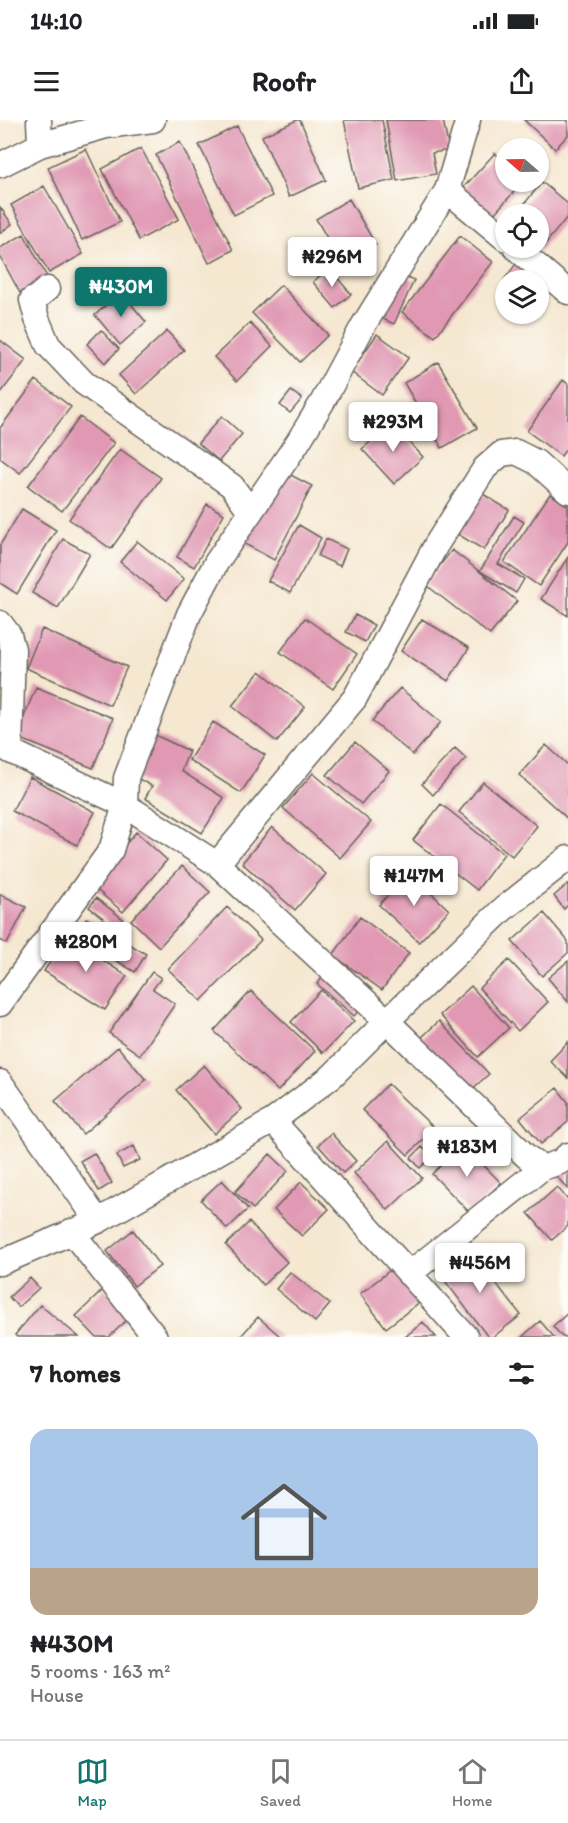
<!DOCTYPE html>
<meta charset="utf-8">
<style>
:root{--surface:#fff;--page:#f6f6f6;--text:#202124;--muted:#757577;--line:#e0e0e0;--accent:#0f766e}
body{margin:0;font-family:Itim,sans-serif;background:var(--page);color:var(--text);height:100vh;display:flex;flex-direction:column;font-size:22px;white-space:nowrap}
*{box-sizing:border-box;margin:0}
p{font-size:20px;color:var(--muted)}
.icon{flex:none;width:33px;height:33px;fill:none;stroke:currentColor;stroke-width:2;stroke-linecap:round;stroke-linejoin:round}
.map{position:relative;height:1217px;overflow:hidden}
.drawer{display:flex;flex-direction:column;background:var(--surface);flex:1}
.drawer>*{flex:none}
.needle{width:39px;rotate:290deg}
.buttons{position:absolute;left:495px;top:18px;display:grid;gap:12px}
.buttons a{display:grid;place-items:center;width:54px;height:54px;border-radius:50%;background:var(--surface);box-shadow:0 2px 4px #0004;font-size:30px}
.price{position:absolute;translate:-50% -51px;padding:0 14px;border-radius:6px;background:#fff;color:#222;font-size:20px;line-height:39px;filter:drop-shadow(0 2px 3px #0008)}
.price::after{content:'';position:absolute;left:50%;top:36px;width:18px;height:14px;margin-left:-9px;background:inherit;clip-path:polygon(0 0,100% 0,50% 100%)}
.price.on{background:var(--accent);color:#fff}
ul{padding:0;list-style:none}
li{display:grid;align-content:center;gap:12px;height:318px;padding:0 30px}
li+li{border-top:2px solid var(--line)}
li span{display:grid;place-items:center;height:186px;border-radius:18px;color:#555}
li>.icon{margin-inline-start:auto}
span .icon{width:108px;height:108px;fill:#fffc;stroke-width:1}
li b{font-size:26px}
h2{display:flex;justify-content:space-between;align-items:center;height:72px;padding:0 30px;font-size:26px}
.status{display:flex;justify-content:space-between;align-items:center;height:42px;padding:0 30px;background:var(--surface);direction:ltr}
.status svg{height:16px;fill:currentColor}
header{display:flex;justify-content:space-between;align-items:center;height:78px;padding:0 30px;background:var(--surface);font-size:27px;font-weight:800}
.menu{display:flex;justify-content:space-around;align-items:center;height:84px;border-top:2px solid var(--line);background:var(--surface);font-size:16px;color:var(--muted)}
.menu a{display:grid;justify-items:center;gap:3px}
.menu .on{color:var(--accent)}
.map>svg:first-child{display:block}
.building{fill:#e098b3}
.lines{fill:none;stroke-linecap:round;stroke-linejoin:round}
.minor-casing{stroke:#68635b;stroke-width:27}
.minor{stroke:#fff;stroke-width:24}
</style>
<div class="status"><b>14:10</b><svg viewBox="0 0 49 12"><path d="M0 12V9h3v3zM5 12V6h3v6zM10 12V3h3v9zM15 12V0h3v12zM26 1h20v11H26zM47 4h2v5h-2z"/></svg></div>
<header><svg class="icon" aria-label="menu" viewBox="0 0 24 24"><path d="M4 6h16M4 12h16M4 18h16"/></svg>Roofr<svg class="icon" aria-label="share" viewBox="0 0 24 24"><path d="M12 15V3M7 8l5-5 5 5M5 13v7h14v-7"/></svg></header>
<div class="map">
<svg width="568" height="1217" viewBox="0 0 568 1217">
<rect width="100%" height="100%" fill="#fdfcf7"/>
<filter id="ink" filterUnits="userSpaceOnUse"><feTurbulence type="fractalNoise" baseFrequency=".0167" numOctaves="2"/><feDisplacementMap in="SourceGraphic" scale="12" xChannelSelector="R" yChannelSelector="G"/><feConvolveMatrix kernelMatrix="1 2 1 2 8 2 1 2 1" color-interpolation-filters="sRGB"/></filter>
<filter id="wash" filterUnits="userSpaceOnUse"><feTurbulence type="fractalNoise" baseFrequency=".008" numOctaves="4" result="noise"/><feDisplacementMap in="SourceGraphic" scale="24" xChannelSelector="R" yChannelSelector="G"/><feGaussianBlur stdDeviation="1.35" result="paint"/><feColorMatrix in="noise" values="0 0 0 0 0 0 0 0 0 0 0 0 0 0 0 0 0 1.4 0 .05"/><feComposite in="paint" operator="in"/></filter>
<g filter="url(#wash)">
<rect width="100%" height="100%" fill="#f5e7d0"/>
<g id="blocks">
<path class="building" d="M297,0H300L326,60L289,77L262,16Z
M344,0H382L394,60L358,68Z
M386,0H443L449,30L432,33L436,54L397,61Z
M524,0H568V15L555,29Z
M237,6L272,76L234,95L199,25Z
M180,22L233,130L209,143L156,35Z
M141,28L179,99L139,120L102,49Z
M86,29L120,102L82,120L48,47Z
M495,33L506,43V62H523L493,95L463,68Z
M542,62L568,84V96L541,129L538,127V94H516Z
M44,66L83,134L49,153L11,85Z
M349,79L376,125L343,145L316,99Z
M0,87L12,104L0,113Z
M24,114L47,157L20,173L0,136V128Z
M460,116L493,142L435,217L402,192Z
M518,141L548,163L538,176V160H504Z
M329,148L351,174L335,188L313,162Z
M403,155L414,160L394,204L383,199Z
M281,165L328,215L300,242L252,193Z
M121,172L146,202L120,225L95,195Z
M250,203L272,226L237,261L214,237Z
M101,210L119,229L105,243L87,224Z
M167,211L184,230L136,274L119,255Z
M377,214L409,237L382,275L351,252Z
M0,220L26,240L0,274Z
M438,242L477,308L442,328L404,263Z
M36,260L71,287L20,353L0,338V308Z
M563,260L568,264V326L561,336L527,311Z
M291,271L302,279L290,293L280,285Z
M222,296L242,314L219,341L198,323Z
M80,297L114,323L62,391L28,366Z
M392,303L423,337L394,364L362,329Z
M120,329L161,358L111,429L69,399Z
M281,350L312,366L274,440L243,423Z
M478,371L509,390L484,430L454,412Z
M550,374L568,386V422L539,466L504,442Z
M207,384L224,394L194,447L177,437Z
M22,389L56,410L17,474L0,463V425Z
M514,396L524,402L498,444L524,459L516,473L480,451Z
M299,405L321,418L290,473L268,461Z
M63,419L90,434L58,488L32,473Z
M326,419L347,429L340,446L318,436Z
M137,421L184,459L167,480L120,442Z
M452,430L517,481L490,515L425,464Z
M568,437V496L541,479Z
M355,495L374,505L365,522L346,512Z
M305,498L357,534L333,569L280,532Z
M422,499L469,528L448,561L401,531Z
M42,509L127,547L110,585L26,548Z
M260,551L305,587L277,622L232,586Z
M36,567L113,598L93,648L16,617Z
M400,568L441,602L413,635L372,601Z
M213,602L265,635L241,673L189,640Z
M153,614L189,631L181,651L224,678L202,713L145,678L152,666L133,656Z
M355,622L389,651L361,684L327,655Z
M546,625L568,645V699L519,655Z
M455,628L466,638L433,675L422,664Z
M313,653L371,702L340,738L283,688Z
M30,657L95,692L77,725L12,691Z
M483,662L537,706L512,736L459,692Z
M441,684L504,734L477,770L413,720Z
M272,707L326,754L295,790L242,743Z
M136,712L167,740L123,792L91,765Z
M182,746L210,772L159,827L131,800Z
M409,752L449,790L419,822L379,785Z
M568,764V785L564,789L554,776Z
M0,774L26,787L7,824L0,820Z
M96,778L123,799L116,808L89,787Z
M227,787L261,820L201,881L168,849Z
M544,793L568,821V833L542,856L512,821Z
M360,797L409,833L382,870L333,835Z
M86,798L146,834L135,852L75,816Z
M67,817L127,856L105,890L44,851Z
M509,840L548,882L518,911L479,868Z
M568,841V882L548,858Z
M328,851L365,884L354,896L317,864Z
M152,852L161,858L153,869L175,884L140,935L109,913Z
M471,866L509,908L478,937L440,895Z
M321,870L354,901L323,933L291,902Z
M251,871L315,931L278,971L214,911Z
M439,901L489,954L470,971L421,918Z
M568,922V958L550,941Z
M118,927L146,960L83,1014L55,981Z
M204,945L242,989L214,1014L176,970Z
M388,964L434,1008L408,1035L362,990Z
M557,968L568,982V1002L541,1024L520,998Z
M331,1013L356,1041L343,1053L318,1025Z
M438,1015L445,1024L433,1033L426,1024Z
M388,1021L422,1058L388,1090L354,1053Z
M463,1024L501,1063L470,1093L432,1054Z
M134,1026L140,1040L123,1048L117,1035Z
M422,1027L432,1037L420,1048L411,1038Z
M94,1033L112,1063L99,1071L80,1041Z
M270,1034L288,1051L253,1089L235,1072Z
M568,1046V1069L557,1057Z
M222,1060L248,1089L227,1109L201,1080Z
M301,1062L329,1089L302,1116L274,1090Z
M557,1067L568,1080V1106L552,1120L528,1093Z
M249,1102L287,1142L263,1165L226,1125Z
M133,1110L160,1146L134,1166L107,1131Z
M469,1129L521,1195L493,1217H488L439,1153Z
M394,1147L421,1181L386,1208L360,1174Z
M290,1152L330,1184L315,1202L276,1169Z
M30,1158L39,1168L18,1187L9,1177Z
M105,1168L131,1196L109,1217H96L76,1196Z
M40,1185L79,1217H17L15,1215Z
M568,1193V1217H562L553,1206Z
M258,1197L281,1217H240Z
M540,1201L554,1217H522Z
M423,1202L436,1217H405Z"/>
</g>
</g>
<g filter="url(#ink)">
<use href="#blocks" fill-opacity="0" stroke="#68635b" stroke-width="1.5"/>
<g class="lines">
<defs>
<path id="minor" d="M39,0L40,25
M0,45L40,25L106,6L153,0
M447,70L506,119
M516,128L568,172
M47,169L35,179L32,180L37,199L48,225L84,263L232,366L250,391
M0,503L9,515L13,529L10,631
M0,624L10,631L125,685L217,744L387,901L526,1036L542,1048
M217,744L355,578L436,425L485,348L501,334L516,332L536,342L568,371
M0,884L111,730L125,685L126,658L189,494L216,443L298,322L323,281L363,206L447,70L468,0
M0,962L98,1101
M273,1001L466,1217
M71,1111L155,1217
M0,1143L98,1101L273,1001L332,956L387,901L502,790L568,738
M409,1154L542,1048L560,1042L568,1035"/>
</defs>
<use href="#minor" class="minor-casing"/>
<use href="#minor" class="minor"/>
</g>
</g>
</svg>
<div class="buttons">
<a><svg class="needle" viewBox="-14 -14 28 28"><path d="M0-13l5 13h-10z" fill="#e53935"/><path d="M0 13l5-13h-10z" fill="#757577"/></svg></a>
<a><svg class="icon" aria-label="locate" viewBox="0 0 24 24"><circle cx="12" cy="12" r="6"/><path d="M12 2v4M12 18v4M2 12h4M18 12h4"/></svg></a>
<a><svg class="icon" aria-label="layers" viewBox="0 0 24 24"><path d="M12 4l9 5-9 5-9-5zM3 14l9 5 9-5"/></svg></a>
</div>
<b class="price" style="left:332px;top:168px">₦296M</b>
<b class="price on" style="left:121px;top:198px">₦430M</b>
<b class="price" style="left:393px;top:333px">₦293M</b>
<b class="price" style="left:414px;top:787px">₦147M</b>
<b class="price" style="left:86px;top:853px">₦280M</b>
<b class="price" style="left:467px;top:1058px">₦183M</b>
<b class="price" style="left:480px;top:1174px">₦456M</b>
</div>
<section class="drawer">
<h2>7 homes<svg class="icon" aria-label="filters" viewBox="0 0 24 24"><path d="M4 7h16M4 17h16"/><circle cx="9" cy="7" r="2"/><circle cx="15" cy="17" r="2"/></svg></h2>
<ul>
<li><span style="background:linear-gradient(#a9c7e8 75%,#b9a48a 0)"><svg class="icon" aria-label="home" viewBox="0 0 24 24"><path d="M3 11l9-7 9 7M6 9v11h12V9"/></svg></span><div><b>₦430M</b><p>5 rooms · 163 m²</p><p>House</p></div></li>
</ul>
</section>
<nav class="menu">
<a class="on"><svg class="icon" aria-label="map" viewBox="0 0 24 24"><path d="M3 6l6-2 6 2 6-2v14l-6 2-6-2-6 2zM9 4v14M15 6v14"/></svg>Map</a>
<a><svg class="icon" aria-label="saved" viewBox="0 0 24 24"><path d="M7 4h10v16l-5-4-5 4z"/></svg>Saved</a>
<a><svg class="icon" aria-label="home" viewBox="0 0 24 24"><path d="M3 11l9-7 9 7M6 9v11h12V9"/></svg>Home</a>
</nav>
